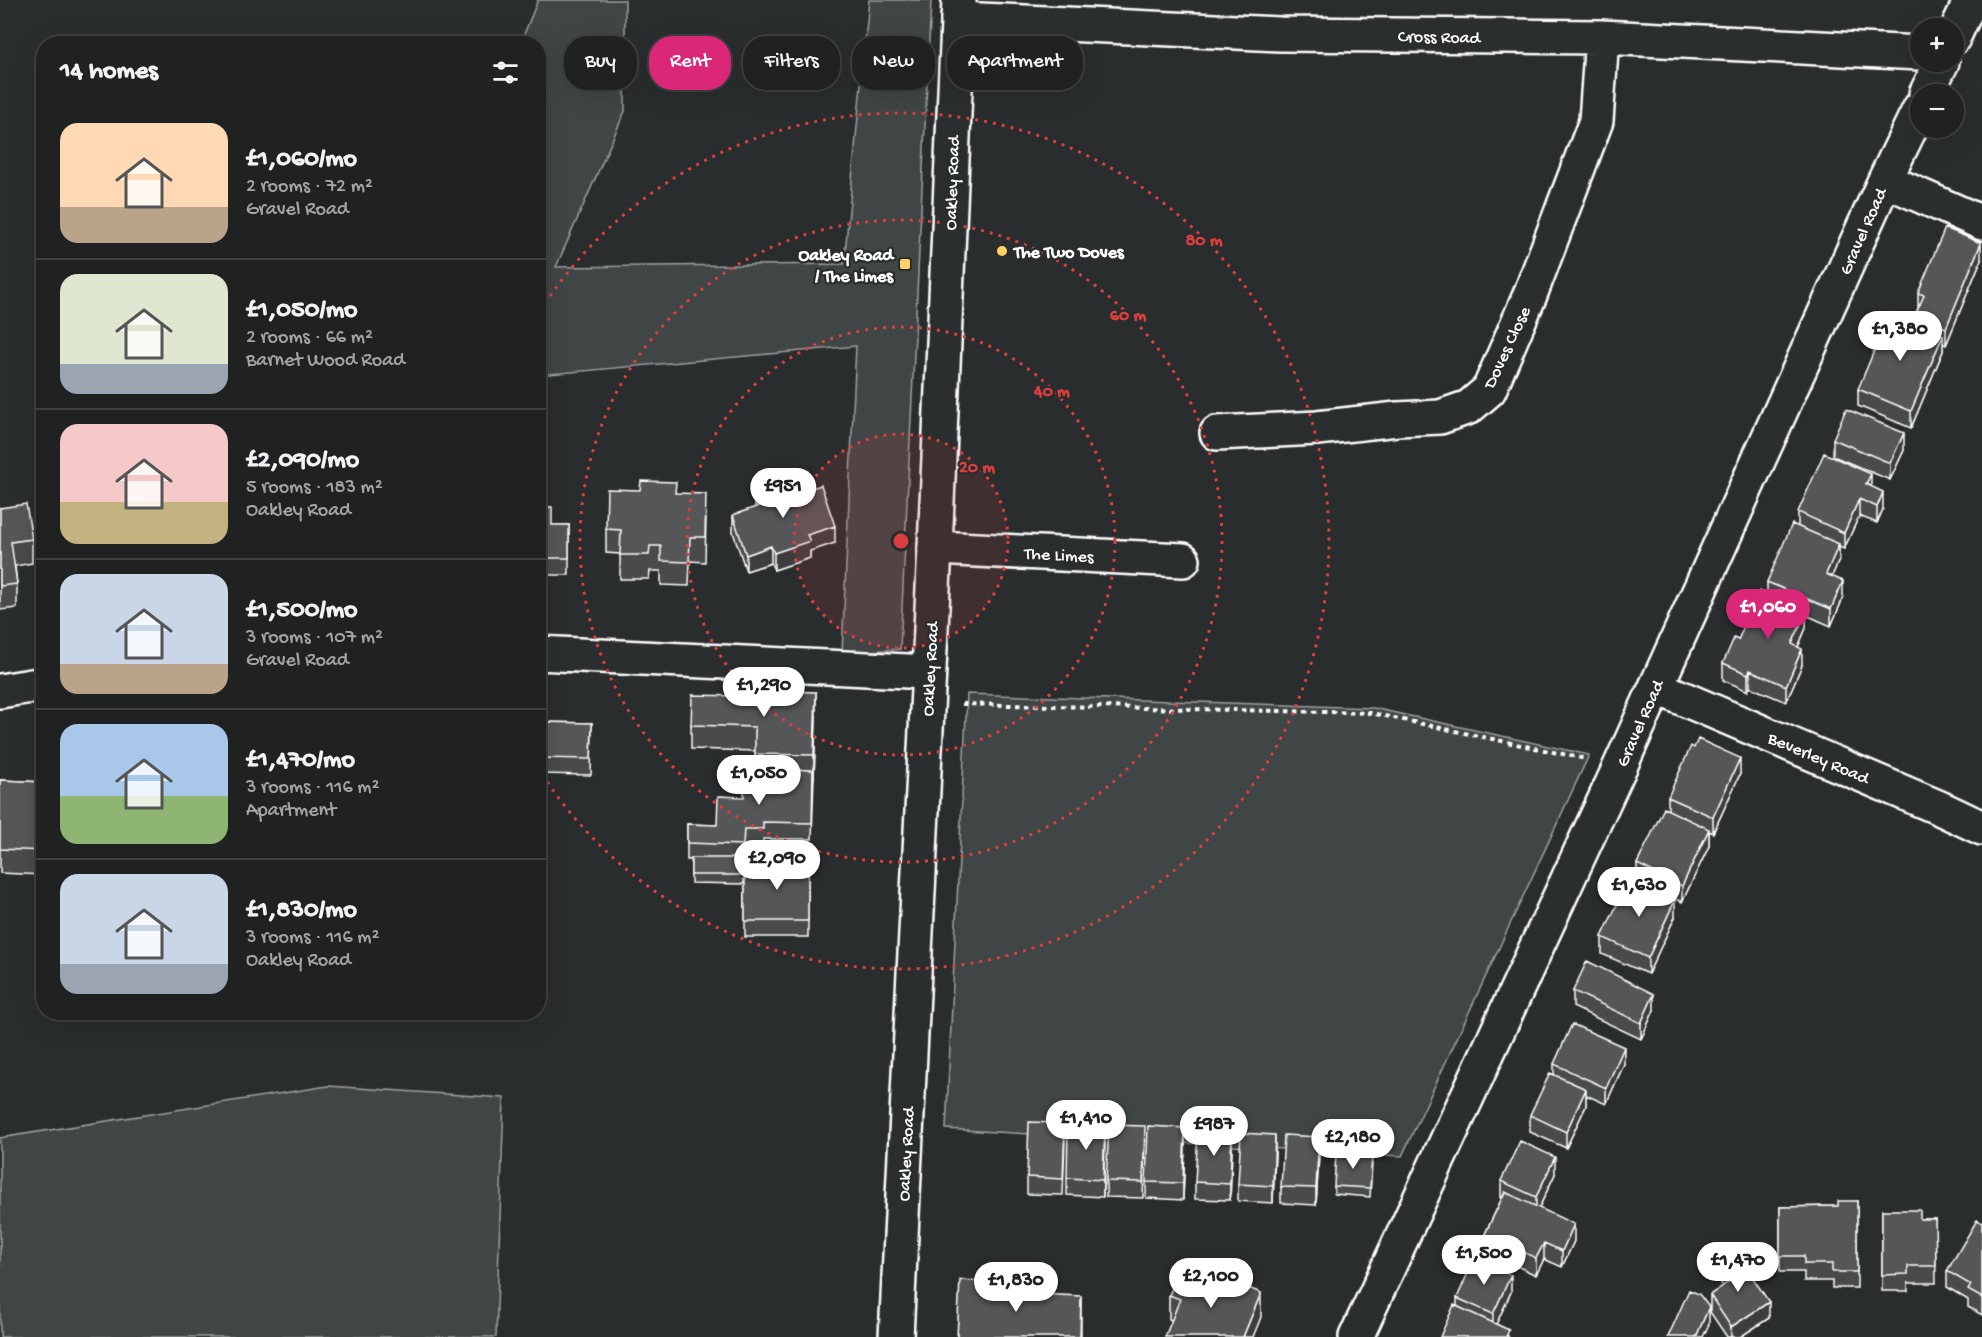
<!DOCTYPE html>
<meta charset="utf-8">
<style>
:root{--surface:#202222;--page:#282a2a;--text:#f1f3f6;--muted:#a2a4a5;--line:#3d3f40;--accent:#db2777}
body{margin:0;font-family:"Gochi Hand",sans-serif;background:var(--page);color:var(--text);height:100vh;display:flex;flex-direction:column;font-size:22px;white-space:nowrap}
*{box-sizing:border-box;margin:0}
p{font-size:20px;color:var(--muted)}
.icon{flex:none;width:33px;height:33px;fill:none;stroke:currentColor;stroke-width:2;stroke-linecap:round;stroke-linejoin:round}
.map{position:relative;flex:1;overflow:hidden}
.details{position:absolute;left:36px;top:36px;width:510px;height:984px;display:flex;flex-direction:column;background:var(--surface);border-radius:24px;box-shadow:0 6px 24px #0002,0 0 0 2px var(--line)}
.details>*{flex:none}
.top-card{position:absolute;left:564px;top:36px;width:570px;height:54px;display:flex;gap:12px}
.buttons{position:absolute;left:1910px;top:18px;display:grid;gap:12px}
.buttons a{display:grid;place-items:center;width:54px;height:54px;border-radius:50%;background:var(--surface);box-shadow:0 6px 24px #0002,0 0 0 2px var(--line);font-size:30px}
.price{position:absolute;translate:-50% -51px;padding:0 14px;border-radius:21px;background:#fff;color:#222;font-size:20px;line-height:39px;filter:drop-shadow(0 2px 3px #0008)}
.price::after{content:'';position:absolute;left:50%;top:36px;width:18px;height:14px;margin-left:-9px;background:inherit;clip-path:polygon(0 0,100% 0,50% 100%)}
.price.active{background:var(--accent);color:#fff}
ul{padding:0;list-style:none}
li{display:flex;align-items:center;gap:18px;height:150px;padding:0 24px}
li+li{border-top:2px solid var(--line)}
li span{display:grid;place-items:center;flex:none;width:168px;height:120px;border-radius:18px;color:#555}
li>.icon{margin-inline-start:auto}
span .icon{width:72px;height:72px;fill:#fffc;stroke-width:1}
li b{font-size:26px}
h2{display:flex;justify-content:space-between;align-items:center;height:72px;padding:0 24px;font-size:26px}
.pill{padding:0 21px;border-radius:24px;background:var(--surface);box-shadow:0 6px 24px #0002,0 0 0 2px var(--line);font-size:21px;line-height:54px}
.pill.active{background:var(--accent);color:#fff}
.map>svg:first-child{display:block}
.green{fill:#414445;stroke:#a0a2a2;stroke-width:1.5}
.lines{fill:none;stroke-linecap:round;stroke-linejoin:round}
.street-casing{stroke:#fff;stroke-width:38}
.primary-casing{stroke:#fff;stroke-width:38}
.path{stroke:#fff;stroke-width:4;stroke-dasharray:4.5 4.5;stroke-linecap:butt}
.street{stroke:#2a2d2e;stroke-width:33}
.primary{stroke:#2a2d2e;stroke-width:33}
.wall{fill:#494b4c;stroke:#fff;stroke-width:1.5}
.shaded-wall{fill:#3c3d3e;stroke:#fff;stroke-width:1.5}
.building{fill:#555758;stroke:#fff;stroke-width:1.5}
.ring{fill:none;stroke:#da3e3e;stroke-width:3;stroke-dasharray:3 6}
.poi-dot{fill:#ffd166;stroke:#2a2d2e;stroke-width:2}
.labels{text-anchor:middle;stroke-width:4.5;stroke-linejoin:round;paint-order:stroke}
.street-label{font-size:18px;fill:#fff;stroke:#2a2d2e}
.poi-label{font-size:18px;font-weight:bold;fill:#fff;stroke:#2a2d2e;text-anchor:start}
.centre{fill:#da3e3e;stroke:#2a2d2e;stroke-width:3}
.ring-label{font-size:18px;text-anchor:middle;font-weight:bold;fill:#da3e3e;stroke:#2a2d2e;stroke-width:4.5;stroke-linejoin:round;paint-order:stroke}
</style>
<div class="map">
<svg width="1982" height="1337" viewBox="0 0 1982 1337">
<rect width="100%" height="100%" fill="#2a2d2e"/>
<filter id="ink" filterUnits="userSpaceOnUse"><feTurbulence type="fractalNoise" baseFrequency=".0167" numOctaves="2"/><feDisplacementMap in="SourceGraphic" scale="12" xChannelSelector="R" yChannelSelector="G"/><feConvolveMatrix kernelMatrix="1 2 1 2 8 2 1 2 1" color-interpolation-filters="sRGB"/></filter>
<g filter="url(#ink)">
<path class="green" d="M538,0H625V111L556,267L844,264L869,0H931L900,649L842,653L856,346L539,375L538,44H520Z
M967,694L1373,708L1589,755L1402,1156L946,1129Z
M328,1086L504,1098L496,1337H0V1138Z"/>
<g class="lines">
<defs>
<path id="street" d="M958,19L1280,34L1602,37L1920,53
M1953,38L1971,0
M1926,94L1942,62
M1885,180L1982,223
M1217,433L1317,428L1397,419L1440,417L1469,407L1489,390L1530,295L1596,121L1602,37
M935,548L1183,560
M538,653L928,672
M1656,687L1942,809L1982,828
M0,691L44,684
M1356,1337L1618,771L1885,180L1920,108"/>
<path id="primary" d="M896,1337L935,548L959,0"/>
</defs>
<use href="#street" class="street-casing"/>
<use href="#primary" class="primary-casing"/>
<path class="path" d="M962,704L1371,713L1586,759"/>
<use href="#street" class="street"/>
<use href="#primary" class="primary"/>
</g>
<path class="wall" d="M1981,260L1946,345L1943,343V351L1911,428L1858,406V389L1915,323V316L1918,308V293Z
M1833,439L1904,450L1890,480L1833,456Z
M1871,486L1883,509L1877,523L1859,516L1844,549L1839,547V560L1832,576L1843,598L1831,626L1806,615V628L1798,647L1802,665L1786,702L1750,687L1748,691L1723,680V663L1767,595V582L1798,526V512Z
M676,493L706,518L705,562L690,561L689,586L661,585V571H650L649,579H620V554L606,553V529Z
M755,494H794L835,543L810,551V558L774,570L771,563L746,571L733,532V515L755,508Z
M538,507L552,525H569V575H538Z
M0,508L32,539V563L15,566L17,584V608L0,610Z
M816,716L812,839H763V846H744V884L691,883V860H687V824L717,825L744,797L755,769V751L691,749V725Z
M539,722L592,723L591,775L538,774Z
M1740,774L1713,833L1709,831V846L1682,902L1637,881V864L1668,810V797Z
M0,780L44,782V875L0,873Z
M777,861H808V937H745V873H759Z
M1675,917L1648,974L1602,954V937Z
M1573,991L1654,1010L1641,1039L1573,1007Z
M1554,1064H1624L1606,1104L1586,1095V1106L1566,1148L1530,1132V1115L1554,1075Z
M1065,1140L1063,1195L1027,1194V1177Z
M1105,1141L1103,1197L1067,1195V1178Z
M1145,1143L1143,1198L1106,1197V1181Z
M1185,1144L1183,1200L1146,1198V1182Z
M1232,1149L1230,1200L1195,1199V1182Z
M1275,1151L1273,1203L1238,1201V1184Z
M1319,1154L1316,1205L1281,1203V1187Z
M1372,1164L1370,1197L1334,1194V1186Z
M1555,1174L1539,1208L1574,1241L1562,1267L1544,1259L1536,1275L1485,1251V1234L1502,1198H1501V1181Z
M1857,1201V1288H1832V1281H1804V1272H1780V1207L1838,1206Z
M1882,1210L1920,1219H1935L1936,1283H1908V1291H1882Z
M1982,1223V1315L1968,1307V1300L1947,1287V1271Z
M1720,1266L1769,1318L1740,1337H1727L1710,1312V1295L1723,1286L1720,1282Z
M1511,1292L1496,1324L1509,1337L1457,1306V1298Z
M1169,1295L1261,1317L1171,1320L1169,1319Z"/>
<path class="shaded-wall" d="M1981,243V260L1946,345V328Z
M1943,335V351L1911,428V411Z
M1904,433V450L1890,480V463Z
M1871,474V490L1866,484Z
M1883,492V509L1877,523V507Z
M1859,499V516L1844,549V533Z
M835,526V543L810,551V558L774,570V553L807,535Z
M1839,544V560L1826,590V574Z
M771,546V563L746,571V555Z
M1843,581V598L1831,626V609Z
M1806,612V628L1792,661V644Z
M1802,649V665L1786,702V686Z
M1750,670V687L1748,691V674Z
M816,692V716L814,780V755Z
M1740,758V774L1713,833V817Z
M1709,829V846L1682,902V886Z
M1675,900V917L1648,974V958Z
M1654,994V1010L1641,1039V1023Z
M1624,1047V1064L1606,1104V1088Z
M1586,1089V1106L1566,1148V1132Z
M1105,1125V1141L1103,1197V1180Z
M1185,1128V1144L1183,1200V1183Z
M1232,1132V1149L1230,1200V1184Z
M1275,1135V1151L1273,1203V1186Z
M1319,1137V1154L1316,1205V1188Z
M1555,1157V1174L1536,1214V1197Z
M1574,1224V1241L1562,1267V1251Z
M1544,1243V1259L1536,1275V1258Z
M1511,1275V1292L1493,1331V1314Z
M1261,1293V1317L1253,1337H1243Z
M1081,1296V1337H1080Z
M1769,1302V1318L1740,1337H1731V1327Z
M1709,1307V1324L1703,1337H1696Z"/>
<path class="building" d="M1945,228L1981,243L1946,328L1915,316L1924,295L1918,293Z
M1890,313L1943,335L1911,411L1858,389Z
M1846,409L1904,433L1890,463L1833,439Z
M1824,453L1871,474L1866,484L1883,492L1877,507L1859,499L1844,533L1798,512Z
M641,481L676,482L675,493L706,494L705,537H690L689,562L661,561V546H650L649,555H620L621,530L606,529L607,489L640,490Z
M790,482L794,494L821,485L835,526L807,535L810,541L774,553L771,546L746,555L733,515L759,506L755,494Z
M26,504L32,539L11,542L17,584L0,586V508Z
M538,507H552V525H569V558H538Z
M1792,524L1839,544L1826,574L1843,581L1831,609L1767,582Z
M1759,591L1806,612L1792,644L1802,649L1786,686L1750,670L1748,674L1723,663L1734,638L1738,640Z
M741,690L816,692L814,755L755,754V727L691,725L692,695L740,696Z
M539,722L592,723L591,759L538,758Z
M1698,739L1740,758L1713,817L1668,797L1691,746L1694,748Z
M744,768L813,770L812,823L763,822V829H744L743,845L687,843V824L717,825L718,796L744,797Z
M0,780L44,782V851L0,849Z
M1664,808L1709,829L1682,886L1637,864Z
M759,855H777V861H808V921H745V873H759Z
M691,858H744V875H691Z
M1629,879L1675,900L1648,958L1602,937Z
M1587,961L1654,994L1641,1023L1573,991Z
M1572,1024L1624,1047L1606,1088L1554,1064Z
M1550,1073L1586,1089L1566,1132L1530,1115Z
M1029,1122L1065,1123L1063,1179L1027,1177Z
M1068,1123L1105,1125L1103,1180L1067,1178Z
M1109,1125L1145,1126L1143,1182L1106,1181Z
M1148,1126L1185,1128L1183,1183L1146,1182Z
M1198,1131L1232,1132L1230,1184L1195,1182Z
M1241,1133L1275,1135L1273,1186L1238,1184Z
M1284,1135L1319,1137L1316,1188L1281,1187Z
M1520,1141L1555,1157L1536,1197L1501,1181Z
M1336,1153L1372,1155L1370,1188L1334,1186Z
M1505,1192L1574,1224L1562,1251L1544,1243L1536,1258L1485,1234Z
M1838,1201H1857V1272H1832V1264H1804V1256H1780V1207L1838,1206Z
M1882,1210H1920V1219H1935L1936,1266H1908V1274L1882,1275Z
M1977,1220L1982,1223V1298L1968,1290L1971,1285L1947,1271Z
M1737,1254L1769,1302L1731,1327L1710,1295L1730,1281L1720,1266Z
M1474,1259L1511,1275L1493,1314L1457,1298Z
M1179,1272L1217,1288L1221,1277L1261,1293L1243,1337H1165L1180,1299L1169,1295Z
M960,1280L993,1282V1292L1081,1296L1080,1337H957Z
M1689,1290L1699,1294L1709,1307L1696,1337H1668Z
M1454,1305L1509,1330L1506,1337H1440Z"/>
</g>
<circle cx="901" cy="541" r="107" fill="#da3e3e" fill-opacity=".12"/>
<g class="ring">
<circle cx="901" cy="541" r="107"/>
<circle cx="901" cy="541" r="214"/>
<circle cx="901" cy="541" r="321"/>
<path d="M540 311A428 428 0 1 1 540 771"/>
</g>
<g class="poi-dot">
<circle cx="1002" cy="251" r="6"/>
<rect x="899" y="258" width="12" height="12" rx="3"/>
</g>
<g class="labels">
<g class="street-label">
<text transform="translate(1439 36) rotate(1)" y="6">Cross Road</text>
<text transform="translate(951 183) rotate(-88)" y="6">Oakley Road</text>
<text transform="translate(1862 231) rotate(-66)" y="6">Gravel Road</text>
<text transform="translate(1506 347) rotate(-65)" y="6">Doves Close</text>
<text transform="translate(1059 554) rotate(3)" y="6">The Limes</text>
<text transform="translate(929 669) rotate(-87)" y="6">Oakley Road</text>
<text transform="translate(1639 723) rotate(-66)" y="6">Gravel Road</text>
<text transform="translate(1819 757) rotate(23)" y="6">Beverley Road</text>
<text transform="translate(905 1154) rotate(-87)" y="6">Oakley Road</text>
</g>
<g class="poi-label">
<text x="1014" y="257">The Two Doves</text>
<text x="893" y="260" text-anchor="end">Oakley Road<tspan x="893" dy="21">/ The Limes</tspan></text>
</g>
</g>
<circle cx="901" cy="541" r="9" class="centre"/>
<g class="ring-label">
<text x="1204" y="245">80 m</text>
<text x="1128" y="320">60 m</text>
<text x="1052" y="396">40 m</text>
<text x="977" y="472">20 m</text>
</g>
</svg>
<div class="buttons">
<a>+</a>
<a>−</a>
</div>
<b class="price" style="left:1900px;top:362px">£1,380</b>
<b class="price" style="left:783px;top:519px">£951</b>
<b class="price active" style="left:1768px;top:640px">£1,060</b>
<b class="price" style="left:764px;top:718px">£1,290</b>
<b class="price" style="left:759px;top:806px">£1,050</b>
<b class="price" style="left:777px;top:891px">£2,090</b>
<b class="price" style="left:1639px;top:918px">£1,630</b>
<b class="price" style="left:1086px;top:1151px">£1,410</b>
<b class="price" style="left:1214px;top:1157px">£987</b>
<b class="price" style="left:1353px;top:1170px">£2,180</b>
<b class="price" style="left:1484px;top:1286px">£1,500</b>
<b class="price" style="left:1738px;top:1293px">£1,470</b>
<b class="price" style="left:1211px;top:1309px">£2,100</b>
<b class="price" style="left:1016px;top:1313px">£1,830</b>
<div class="top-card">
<a class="pill">Buy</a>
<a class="pill active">Rent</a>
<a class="pill">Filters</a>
<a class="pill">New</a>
<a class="pill">Apartment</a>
</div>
<section class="details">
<h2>14 homes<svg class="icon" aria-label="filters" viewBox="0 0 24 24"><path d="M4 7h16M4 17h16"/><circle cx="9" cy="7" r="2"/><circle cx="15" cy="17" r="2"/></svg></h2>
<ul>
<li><span style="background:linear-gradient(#ffd9b3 70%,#b9a48a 0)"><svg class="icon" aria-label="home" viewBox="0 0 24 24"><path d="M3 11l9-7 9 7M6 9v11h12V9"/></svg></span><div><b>£1,060/mo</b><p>2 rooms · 72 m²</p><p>Gravel Road</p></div></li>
<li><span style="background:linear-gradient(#dfe7d0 75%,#9aa5b1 0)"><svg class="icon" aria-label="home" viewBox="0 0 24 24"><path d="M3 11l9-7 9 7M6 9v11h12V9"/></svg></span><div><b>£1,050/mo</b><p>2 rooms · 66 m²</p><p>Barnet Wood Road</p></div></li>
<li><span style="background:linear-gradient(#f6c9c9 65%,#c2b280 0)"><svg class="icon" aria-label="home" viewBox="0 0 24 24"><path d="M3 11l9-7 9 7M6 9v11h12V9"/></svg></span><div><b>£2,090/mo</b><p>5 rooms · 183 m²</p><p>Oakley Road</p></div></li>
<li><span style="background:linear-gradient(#c9d6e8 75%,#b9a48a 0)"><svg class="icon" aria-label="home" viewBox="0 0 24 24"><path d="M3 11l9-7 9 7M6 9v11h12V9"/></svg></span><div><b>£1,500/mo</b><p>3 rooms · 107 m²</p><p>Gravel Road</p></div></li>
<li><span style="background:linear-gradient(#a9c7e8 60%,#8fb573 0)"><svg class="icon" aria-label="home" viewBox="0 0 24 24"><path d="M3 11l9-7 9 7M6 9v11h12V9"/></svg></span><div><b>£1,470/mo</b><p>3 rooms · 116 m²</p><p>Apartment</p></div></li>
<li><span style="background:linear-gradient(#c9d6e8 75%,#9aa5b1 0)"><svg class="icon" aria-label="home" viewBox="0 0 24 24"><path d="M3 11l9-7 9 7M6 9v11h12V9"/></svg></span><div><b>£1,830/mo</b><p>3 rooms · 116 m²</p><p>Oakley Road</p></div></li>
</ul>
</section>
</div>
